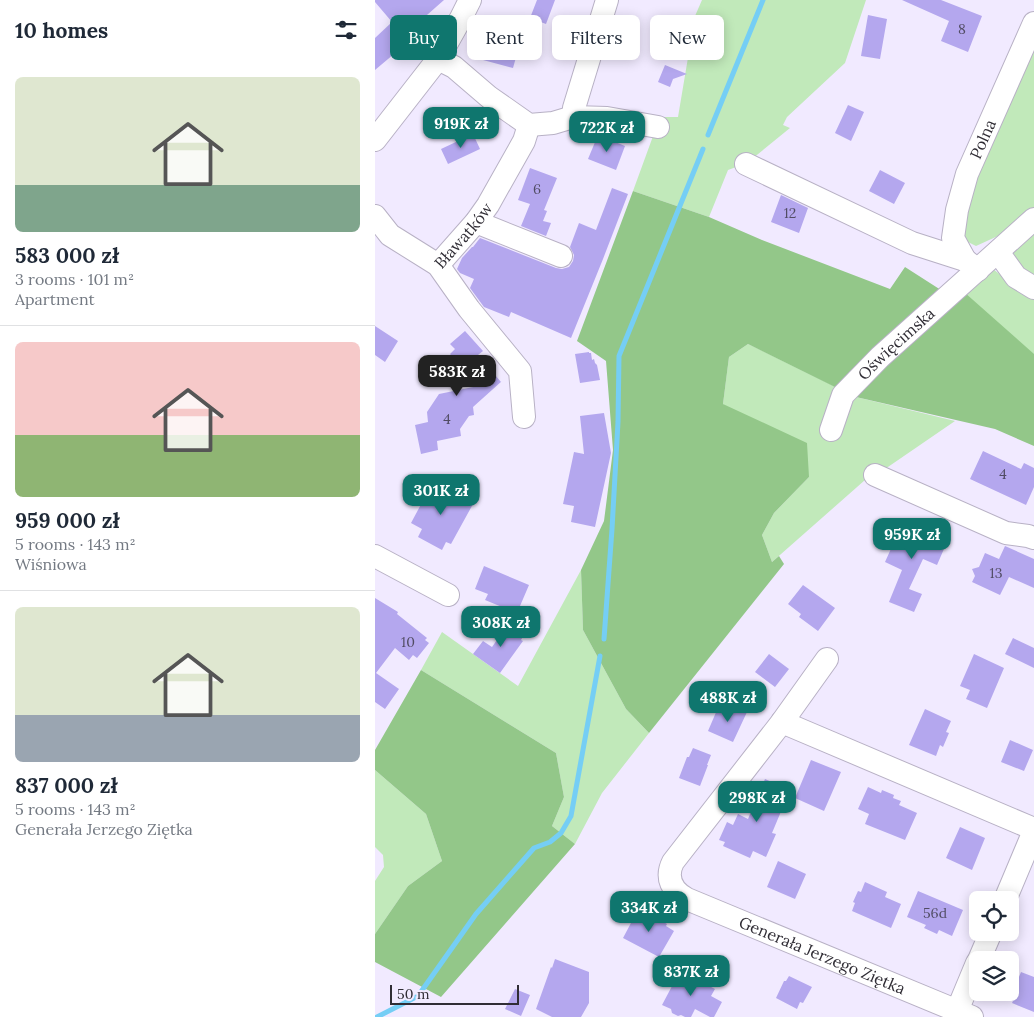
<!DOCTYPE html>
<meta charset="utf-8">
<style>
:root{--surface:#fff;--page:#f2f2f3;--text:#1f2937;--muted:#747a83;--line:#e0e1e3;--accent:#0f766e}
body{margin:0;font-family:Lora,serif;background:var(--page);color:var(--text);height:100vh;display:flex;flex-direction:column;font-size:19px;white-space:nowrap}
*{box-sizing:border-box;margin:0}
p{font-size:16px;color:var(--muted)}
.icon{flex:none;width:28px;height:28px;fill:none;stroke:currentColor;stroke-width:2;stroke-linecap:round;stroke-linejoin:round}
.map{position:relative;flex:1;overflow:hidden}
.side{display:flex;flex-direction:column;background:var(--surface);width:375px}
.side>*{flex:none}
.hud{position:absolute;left:15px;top:15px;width:475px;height:45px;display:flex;gap:10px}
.controls{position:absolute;left:594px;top:891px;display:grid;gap:10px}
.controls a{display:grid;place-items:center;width:50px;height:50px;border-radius:8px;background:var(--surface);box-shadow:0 2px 12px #0003;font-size:25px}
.scale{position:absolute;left:15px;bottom:12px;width:129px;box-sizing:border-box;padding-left:5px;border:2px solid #302d35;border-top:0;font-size:14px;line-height:18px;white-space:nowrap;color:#302d35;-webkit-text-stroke:4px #f1eaff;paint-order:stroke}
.price{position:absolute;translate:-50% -42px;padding:0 11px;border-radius:10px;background:var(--accent);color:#fff;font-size:16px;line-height:32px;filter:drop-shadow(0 1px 2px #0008)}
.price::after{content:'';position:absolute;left:50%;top:30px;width:15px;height:11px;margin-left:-8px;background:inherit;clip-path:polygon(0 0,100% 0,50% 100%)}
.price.current{background:#222;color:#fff}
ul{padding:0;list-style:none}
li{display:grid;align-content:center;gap:10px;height:265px;padding:0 15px}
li+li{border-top:1px solid var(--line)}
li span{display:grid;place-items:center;height:155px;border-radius:8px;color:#555}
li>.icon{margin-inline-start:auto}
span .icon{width:90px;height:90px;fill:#fffc;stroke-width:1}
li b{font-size:21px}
h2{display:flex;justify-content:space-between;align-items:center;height:60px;padding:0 15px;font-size:21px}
.tag{padding:0 18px;border-radius:8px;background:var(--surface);box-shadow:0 2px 12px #0003;font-size:18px;line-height:45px}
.tag.current{background:var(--accent);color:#fff}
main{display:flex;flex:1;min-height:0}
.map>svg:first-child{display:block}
.green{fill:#c1e9ba}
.forest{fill:#93c789}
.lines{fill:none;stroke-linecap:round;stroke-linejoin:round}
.stream{stroke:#75cef5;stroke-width:5}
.building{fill:#b4a7ee}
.minor-casing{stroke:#b8b1c5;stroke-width:24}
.minor{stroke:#fff;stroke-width:22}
.labels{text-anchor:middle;stroke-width:4;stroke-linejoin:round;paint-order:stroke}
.number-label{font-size:14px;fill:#514c63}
.street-label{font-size:16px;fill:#302d35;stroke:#f1eaff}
</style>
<main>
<section class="side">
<h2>10 homes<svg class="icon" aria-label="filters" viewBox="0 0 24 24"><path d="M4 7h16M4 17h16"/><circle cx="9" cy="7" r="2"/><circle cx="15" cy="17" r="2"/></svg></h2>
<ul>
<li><span style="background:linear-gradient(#dfe7d0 70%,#7fa58c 0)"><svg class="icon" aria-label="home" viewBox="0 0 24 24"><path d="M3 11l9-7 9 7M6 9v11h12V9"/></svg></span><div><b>583 000 zł</b><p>3 rooms · 101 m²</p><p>Apartment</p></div></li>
<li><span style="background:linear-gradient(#f6c9c9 60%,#8fb573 0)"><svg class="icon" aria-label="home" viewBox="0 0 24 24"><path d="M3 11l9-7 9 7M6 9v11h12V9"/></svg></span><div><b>959 000 zł</b><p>5 rooms · 143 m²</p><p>Wiśniowa</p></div></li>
<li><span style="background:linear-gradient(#dfe7d0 70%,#9aa5b1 0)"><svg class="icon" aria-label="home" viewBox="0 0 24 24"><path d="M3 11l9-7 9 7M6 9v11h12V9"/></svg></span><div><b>837 000 zł</b><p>5 rooms · 143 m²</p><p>Generała Jerzego Ziętka</p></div></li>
</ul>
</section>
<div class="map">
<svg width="659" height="1017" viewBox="0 0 659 1017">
<rect width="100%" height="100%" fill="#f1eaff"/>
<path class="green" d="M327,0H491L470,63L412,117L408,125L415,128L372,163L353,170L334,217L258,191L285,117H303L320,16Z
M659,43V208L636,230L601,246L591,241L587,228L599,176Z
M659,232V283L633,256Z
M618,269L654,297L659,299V381L589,292Z
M373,344L481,397L580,421L510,469L490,480L397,562L387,535L399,513L434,477L348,404L354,357Z
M206,570L208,630L251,709L274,733L227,793L200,844L177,826L189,797L181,753L46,670L67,632L143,686Z
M0,770L51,814L67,861L33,886L0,934V881L9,867L8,855L0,847Z"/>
<path class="forest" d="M258,191L334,217L387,240L515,289L530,267L569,292L464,389L373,344L354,357L348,404L432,443L434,477L399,513L387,535L397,562L404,556L409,564L274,733L251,709L208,630L206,570L229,521L238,450L231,361L202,341Z
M589,292L659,354V446L620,429L481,397L488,384Z
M46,670L181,753L189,797L177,826L200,844L66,997L0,962V934L33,886L67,861L51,814L0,770V750Z"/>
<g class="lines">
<path class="stream" d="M333,135L388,0
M229,639L237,529L243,422L244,356L328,149
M2,1017L43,996L101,914L159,848L175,842L186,833L196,816L225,656"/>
</g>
<path class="building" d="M0,0H69L27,37L32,43L0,70V38L17,22L0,2Z
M162,0H180L171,24L155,18Z
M527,0H566L607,16L593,52L566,41L574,21Z
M493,15L512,19L505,59L486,56Z
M120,22L149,29L138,68L108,60L116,31H118Z
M290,65L312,74L298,79L295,87L283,82Z
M473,105L489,112L476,141L460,133Z
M98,134L105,149L73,164L66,149Z
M223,135L250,146L241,170L213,159Z
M155,168L182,178L169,210L172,211L168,221L176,223L171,236L146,226L155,204L143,200Z
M505,170L530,183L519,204L494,191Z
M237,188L253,194L228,259L196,338L136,312L134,317L109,307L95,288L99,279L85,273L82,269L87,258L97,247H98L105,238L181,268L187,269L194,267L198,261L199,255L195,247L204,223L221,230Z
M406,195L433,208L424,233L396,222Z
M0,326L23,341L10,362L0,355Z
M90,331L108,351L103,355L126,382L127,381L98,407L99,415L94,416L85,429L86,436L62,441L63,450L46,454L40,425L53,422L52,412L64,394L103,386L75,354L80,349L75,344Z
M214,352V353H216L217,360L219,359L220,363L222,365L225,380L205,383L200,354Z
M229,413L236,453L220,527L196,522L199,506L188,504L199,452L209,454L205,416Z
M608,451L646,469L649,463L659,468V487L651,505L595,479Z
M58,482L98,504L76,544L71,542L67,550L43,537L47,529L36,523Z
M529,520L537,523L538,520L551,526L550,529L559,534L558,536L572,542L562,565L548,559L534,589L547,594L539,612L514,602L527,570L510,562Z
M630,546L659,559V588L634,577L625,595L597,582L600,576L597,569L604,567L610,553L624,559Z
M109,566L154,585L142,613L110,600L113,594L100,589Z
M428,585L460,608L443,631L424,617L426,614L413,604Z
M0,598L23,612L22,614L52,638L50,640L54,643L42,658L38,655L34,660L20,648L1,673L24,689L10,709L0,702Z
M134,623L150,633L146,640L148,641L125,673L98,654L108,641L117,647Z
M638,638L659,648V668L630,654Z
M394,654L414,669L400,687L380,672Z
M599,654L629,668L612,708L591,699L595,690L585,686Z
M355,704L372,712L358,742L333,731L342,710L351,713Z
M550,709L576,721L571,732L574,733L568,747L565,745L561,756L534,745Z
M635,740L658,750L649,771L626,762Z
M318,748L336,755L332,765H333L325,786L304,778L312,757H314Z
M436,760L466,772L449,811L420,798Z
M390,779L415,790L397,833L401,834L391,857L378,851L375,858L348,846L350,842L344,840L352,822L358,825L363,814L373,819Z
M493,787L506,793L507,790L519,795L518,798L526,801L524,805L542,813L530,840L490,824L494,814L483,809Z
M585,827L610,838L597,870L571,858Z
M403,861L431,874L420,899L392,887Z
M490,882L512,892L510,897L526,904L516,928L477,911L480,903L478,902L483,891L486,892Z
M543,891L588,910L577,936L564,930L562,934L549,928L551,925L532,917Z
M264,908L292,924L291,926L299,931L284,957L248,938Z
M180,959L214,972V1003L206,1017H177L161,1009L176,967L177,968Z
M305,971L340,989L336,996L347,1002L339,1017H335L320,1009L316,1017H310L306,1015L303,1016L297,1013L296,1009L287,1005Z
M646,972L659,977V1012L637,1003L638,1001L635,999Z
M414,976L437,987L428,1003L425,1002L422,1009L401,998L409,981H411Z
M140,989L155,995L146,1016L130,1009Z"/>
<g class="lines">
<defs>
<g id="minor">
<path d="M63,59L79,67L114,97L154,125L178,123L198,117L232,118L283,127"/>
<path d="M198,117L199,108L232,0"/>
<path d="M0,140L63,59L86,18L95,0"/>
<path d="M371,164L537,243L590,260L603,270"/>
<path d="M0,216L15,235L63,265L94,309L145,371L149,417"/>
<path d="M101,222L186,256"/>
<path d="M623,252L641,277L659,288"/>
<path id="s1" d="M590,260L578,238L582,210L592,174L659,23"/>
<path id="s2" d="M63,265L101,222L113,205L149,141L154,125"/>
<path id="s3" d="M456,430L468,395L505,357L659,219"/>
<path d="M500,475L631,533L653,536L659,538"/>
<path d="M0,556L73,595"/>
<path id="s4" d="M452,659L407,722L298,862C290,878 297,891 312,899L597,1017"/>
<path d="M407,722L659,829"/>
<path d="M630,900L659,831"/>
<path d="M604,960L616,932"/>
<path d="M582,1011L602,963"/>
</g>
</defs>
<use href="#minor" class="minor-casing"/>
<use href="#minor" class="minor"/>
</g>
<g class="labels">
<g class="number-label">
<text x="587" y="34">8</text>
<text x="162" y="194">6</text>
<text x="415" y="218">12</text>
<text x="72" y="424">4</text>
<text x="628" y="479">4</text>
<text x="621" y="578">13</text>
<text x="33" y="647">10</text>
<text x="560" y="918">56d</text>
</g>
<g class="street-label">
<text dy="6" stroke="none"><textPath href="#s1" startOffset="129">Polna</textPath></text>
<text dy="6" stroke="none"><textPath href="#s2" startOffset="39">Bławatków</textPath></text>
<text dy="6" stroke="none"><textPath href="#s3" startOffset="111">Oświęcimska</textPath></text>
<text dy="6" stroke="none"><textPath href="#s4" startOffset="446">Generała Jerzego Ziętka</textPath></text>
</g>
</g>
</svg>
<div class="controls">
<a><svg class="icon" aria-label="locate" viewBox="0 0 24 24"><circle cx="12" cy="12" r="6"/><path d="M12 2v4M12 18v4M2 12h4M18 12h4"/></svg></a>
<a><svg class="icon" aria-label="layers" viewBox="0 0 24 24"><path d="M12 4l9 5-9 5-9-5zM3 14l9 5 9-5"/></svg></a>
</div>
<div class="scale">50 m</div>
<b class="price" style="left:86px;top:149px">919K zł</b>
<b class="price" style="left:232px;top:153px">722K zł</b>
<b class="price current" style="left:82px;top:397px">583K zł</b>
<b class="price" style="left:66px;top:516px">301K zł</b>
<b class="price" style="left:537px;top:560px">959K zł</b>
<b class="price" style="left:126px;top:648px">308K zł</b>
<b class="price" style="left:353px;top:723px">488K zł</b>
<b class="price" style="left:382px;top:823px">298K zł</b>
<b class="price" style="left:274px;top:933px">334K zł</b>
<b class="price" style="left:316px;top:997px">837K zł</b>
<div class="hud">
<a class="tag current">Buy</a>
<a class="tag">Rent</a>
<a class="tag">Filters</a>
<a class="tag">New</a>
</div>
</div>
</main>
